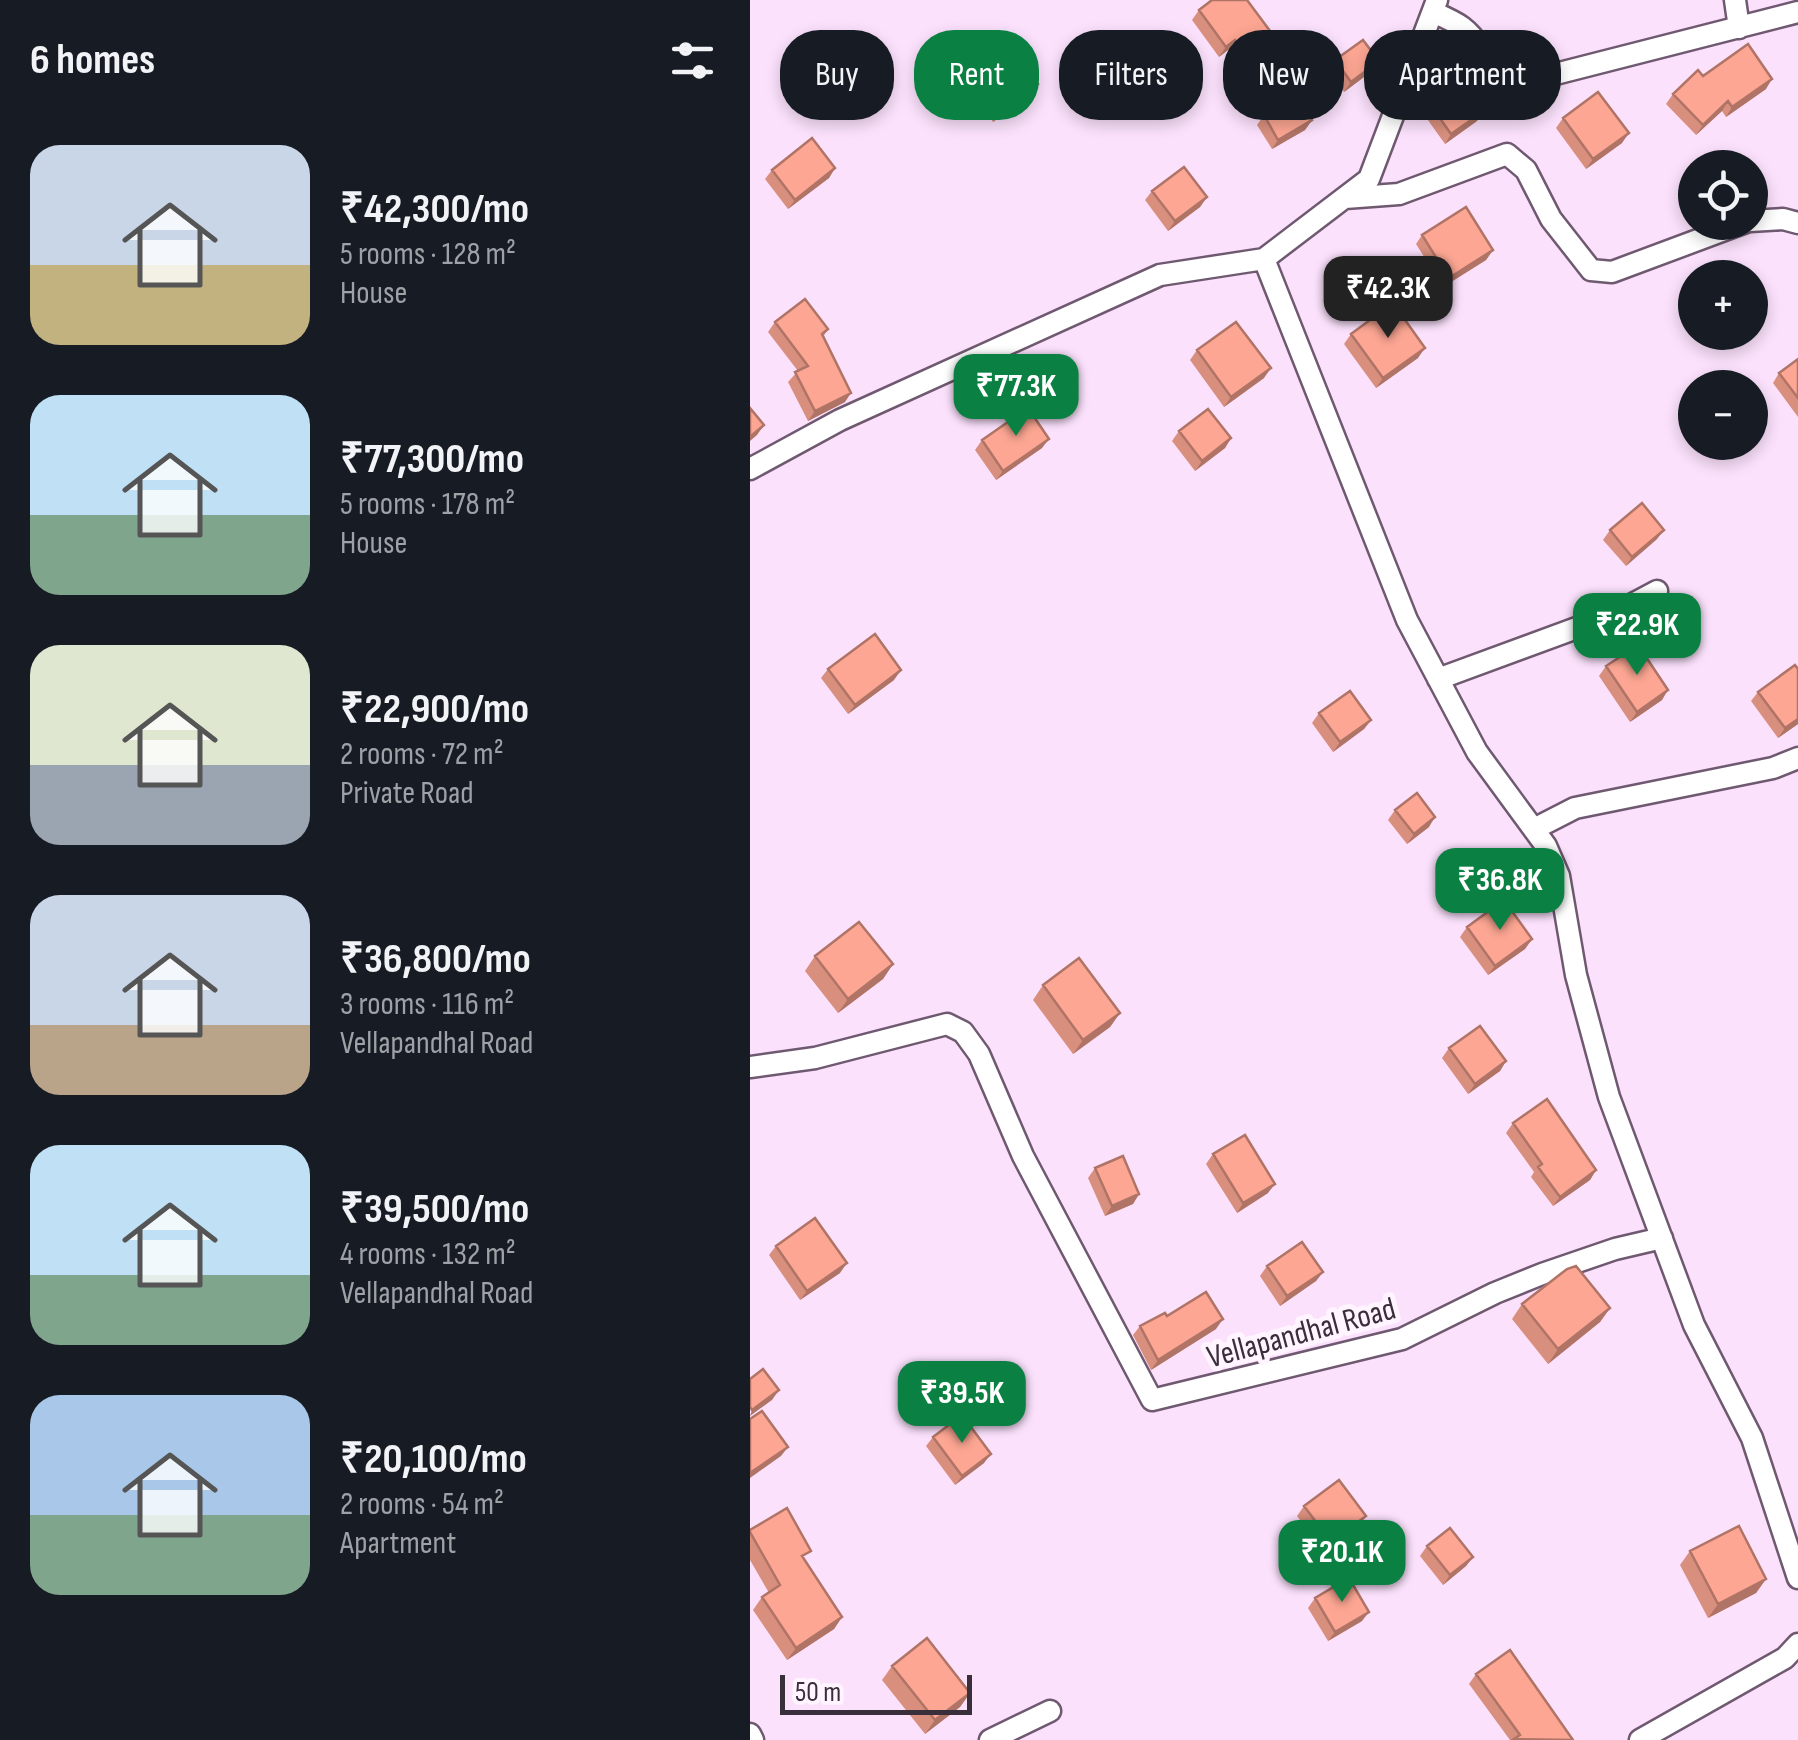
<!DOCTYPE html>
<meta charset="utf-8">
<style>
:root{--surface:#171b24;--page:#20242c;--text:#f1f3f6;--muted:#9ea1a6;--accent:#0b8043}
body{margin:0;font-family:"Sofia Sans Condensed",sans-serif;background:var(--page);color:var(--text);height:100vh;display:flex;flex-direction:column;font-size:38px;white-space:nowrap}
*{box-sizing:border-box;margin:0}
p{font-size:32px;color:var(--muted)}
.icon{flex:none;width:55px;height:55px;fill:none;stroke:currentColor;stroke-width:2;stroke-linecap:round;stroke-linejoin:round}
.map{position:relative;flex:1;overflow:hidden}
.drawer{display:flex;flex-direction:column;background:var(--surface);width:750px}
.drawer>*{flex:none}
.banner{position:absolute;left:30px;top:30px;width:868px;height:90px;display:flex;gap:20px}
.controls{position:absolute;left:928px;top:150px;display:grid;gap:20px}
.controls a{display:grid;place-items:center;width:90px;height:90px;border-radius:50%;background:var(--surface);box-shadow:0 5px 15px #0003;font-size:50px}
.scale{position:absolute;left:30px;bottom:25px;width:192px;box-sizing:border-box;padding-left:10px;border:5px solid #392f3a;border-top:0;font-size:28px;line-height:35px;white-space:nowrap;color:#392f3a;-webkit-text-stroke:8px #fff4ff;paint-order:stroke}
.price{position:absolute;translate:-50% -85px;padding:0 22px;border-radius:20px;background:var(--accent);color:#fff;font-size:32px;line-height:65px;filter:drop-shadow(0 2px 5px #0008)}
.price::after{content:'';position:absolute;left:50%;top:60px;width:30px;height:22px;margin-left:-15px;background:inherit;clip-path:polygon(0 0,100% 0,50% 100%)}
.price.selected{background:#222;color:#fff}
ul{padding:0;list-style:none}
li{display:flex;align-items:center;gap:30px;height:250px;padding:0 30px}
li span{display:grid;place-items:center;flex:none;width:280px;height:200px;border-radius:30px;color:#555}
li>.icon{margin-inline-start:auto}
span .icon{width:120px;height:120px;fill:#fffc;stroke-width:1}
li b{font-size:42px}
h2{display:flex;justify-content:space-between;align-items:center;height:120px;padding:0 30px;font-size:42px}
.pill{padding:0 35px;border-radius:40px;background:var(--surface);box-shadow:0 5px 15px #0003;font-size:35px;line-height:90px}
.pill.selected{background:var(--accent);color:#fff}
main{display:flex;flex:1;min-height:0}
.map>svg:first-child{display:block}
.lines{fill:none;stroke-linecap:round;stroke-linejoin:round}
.street-casing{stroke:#6f5970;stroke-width:25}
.street{stroke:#fff;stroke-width:20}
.wall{fill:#d98f7e}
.shaded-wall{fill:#b07467}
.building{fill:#fca693;stroke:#b07467;stroke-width:2.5}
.labels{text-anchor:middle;stroke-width:10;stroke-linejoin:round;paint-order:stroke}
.street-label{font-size:32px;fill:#392f3a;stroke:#fff4ff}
</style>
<main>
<section class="drawer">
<h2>6 homes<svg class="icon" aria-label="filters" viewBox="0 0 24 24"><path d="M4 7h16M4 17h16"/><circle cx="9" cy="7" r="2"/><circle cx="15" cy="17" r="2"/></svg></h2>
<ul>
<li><span style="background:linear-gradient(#c9d6e8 60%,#c2b280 0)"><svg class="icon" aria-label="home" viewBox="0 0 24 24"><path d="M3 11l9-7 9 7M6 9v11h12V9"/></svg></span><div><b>₹42,300/mo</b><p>5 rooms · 128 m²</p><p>House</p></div></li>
<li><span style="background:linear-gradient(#bfe0f5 60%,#7fa58c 0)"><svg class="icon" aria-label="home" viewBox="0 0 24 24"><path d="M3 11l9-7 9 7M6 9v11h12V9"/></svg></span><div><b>₹77,300/mo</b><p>5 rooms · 178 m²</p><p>House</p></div></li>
<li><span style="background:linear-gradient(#dfe7d0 60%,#9aa5b1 0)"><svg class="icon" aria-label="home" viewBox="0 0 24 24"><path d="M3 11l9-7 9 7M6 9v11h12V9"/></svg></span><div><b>₹22,900/mo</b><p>2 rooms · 72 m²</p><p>Private Road</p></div></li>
<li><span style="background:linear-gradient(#c9d6e8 65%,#b9a48a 0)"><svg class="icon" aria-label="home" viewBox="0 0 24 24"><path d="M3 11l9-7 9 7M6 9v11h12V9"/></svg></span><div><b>₹36,800/mo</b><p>3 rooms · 116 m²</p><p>Vellapandhal Road</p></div></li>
<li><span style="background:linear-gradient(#bfe0f5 65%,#7fa58c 0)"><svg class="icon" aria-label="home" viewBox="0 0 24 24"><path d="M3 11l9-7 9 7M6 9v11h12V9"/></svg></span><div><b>₹39,500/mo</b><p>4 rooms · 132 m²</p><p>Vellapandhal Road</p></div></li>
<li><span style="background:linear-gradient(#a9c7e8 60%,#7fa58c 0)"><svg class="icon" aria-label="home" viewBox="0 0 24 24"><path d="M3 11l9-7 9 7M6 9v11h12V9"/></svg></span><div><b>₹20,100/mo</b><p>2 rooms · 54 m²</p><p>Apartment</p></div></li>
</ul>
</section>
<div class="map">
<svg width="1048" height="1740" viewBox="0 0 1048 1740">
<rect width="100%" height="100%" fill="#fbe1fc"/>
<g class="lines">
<defs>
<path id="street" d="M985,0L989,28
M683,12C692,16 704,21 712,27C739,47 739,80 778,81L1048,12
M595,198L649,194L757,154L776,170L801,219L841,270L862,272L996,222
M1000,221L1033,219L1048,223
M514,259L657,620L727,752L796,846L809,876L826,975L859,1097L944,1325L1002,1438L1048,1578
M0,469L90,420L410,275L514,259L619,179L687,0
M688,679L862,615L907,591
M784,829L825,808L1023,768L1048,758
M0,1067L65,1058L197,1024L213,1032L229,1054L273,1156L402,1400L652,1339L745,1293L792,1274L865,1249L912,1238
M0,1734L3,1740
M240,1740L300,1711
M890,1740L1035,1658L1048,1644"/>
</defs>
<use href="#street" class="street-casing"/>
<use href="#street" class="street"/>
</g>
<path class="wall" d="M449,10L542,80L517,100L478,50L469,57L442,20Z
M585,60L622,71L594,92L578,70Z
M222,75L282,93L243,122L216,85Z
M953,76L1016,89L976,117L972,111L946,135L916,104L923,94Z
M677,100L727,121L695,144L670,109Z
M514,115L562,120L555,130L522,149L507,125Z
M813,118L872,143L836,169L806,128Z
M85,168L79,178L38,209L15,179L22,170Z
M402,191L457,197L450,207L418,231L395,200Z
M672,235L743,250L736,260L693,287L666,244Z
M25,322L78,329L73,337L95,402L58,421L38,382L48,371L18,332Z
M601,334L668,358L626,388L594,344Z
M447,350L514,378L474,407L440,360Z
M1048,359V417L1023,383L1029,373Z
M429,431L481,438L475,448L445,471L422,441Z
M232,440L292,448L246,480L225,450Z
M860,530L907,539L876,566L853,540Z
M856,666L912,700L880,722L849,676Z
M78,669L144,680L98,714L71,678Z
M1008,692L1048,724L1028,738L1001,701Z
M569,713L621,720L614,729L583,752L562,723Z
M645,810L679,827L657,844L638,820Z
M717,927L782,939L775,949L738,975L710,937Z
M65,956L143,964L133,979L88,1013L55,971Z
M293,985L370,1013L360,1027L323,1054L283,1000Z
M699,1048L756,1061L750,1071L718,1094L692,1058Z
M763,1123L846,1170L840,1180L803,1206L781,1177L784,1172L756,1133Z
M463,1154L518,1193L487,1213L456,1164Z
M345,1168L389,1194L383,1204L355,1216L338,1178Z
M26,1246L90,1273L50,1300L19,1255Z
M517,1266L573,1272L566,1281L530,1306L510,1276Z
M772,1304L860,1308L850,1322L798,1364L762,1319Z
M417,1316L466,1329L401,1370L383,1335L390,1326Z
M183,1437L234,1463L205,1485L176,1446Z
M554,1506L609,1526L574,1552L547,1516Z
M0,1530L54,1560L92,1617L84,1629L37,1660L3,1610L12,1597L19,1593L0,1560Z
M677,1546L723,1557L716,1566L693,1585L670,1556Z
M940,1551L1016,1579L1006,1593L958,1618L930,1565Z
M565,1598L612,1621L578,1641L558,1608Z
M142,1666L220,1693L210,1707L175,1734L132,1680Z
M726,1674L823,1740H760L719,1684Z"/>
<path class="shaded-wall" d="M485,40L478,50L469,57L476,47Z
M629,61L622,71L594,92L601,82Z
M549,70L542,80L517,100L524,90Z
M1022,79L1016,89L976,117L982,107Z
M288,84L282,93L243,122L250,112Z
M978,101L972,111L946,135L953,125Z
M734,111L727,121L695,144L701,134Z
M562,120L555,130L522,149L528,140Z
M879,133L872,143L836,169L843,159Z
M85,168L79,178L38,209L45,200Z
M457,197L450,207L418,231L425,221Z
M743,250L736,260L693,287L699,278Z
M675,348L668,358L626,388L633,378Z
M521,368L514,378L474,407L481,397Z
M101,393L95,402L58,421L65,411Z
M14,425L7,435L0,441V437Z
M481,438L475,448L445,471L452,461Z
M299,439L292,448L246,480L253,471Z
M914,530L907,539L876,566L882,557Z
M151,670L144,680L98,714L105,705Z
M918,690L912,700L880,722L887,712Z
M1048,719V724L1028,738L1035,728Z
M621,720L614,729L583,752L590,742Z
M685,817L679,827L657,844L664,834Z
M782,939L775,949L738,975L745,966Z
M143,964L133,979L88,1013L98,999Z
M370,1013L360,1027L323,1054L333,1040Z
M756,1061L750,1071L718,1094L725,1084Z
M846,1170L840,1180L803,1206L810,1197Z
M525,1184L518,1193L487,1213L493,1203Z
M389,1194L383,1204L355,1216L362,1206Z
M97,1263L90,1273L50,1300L57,1291Z
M573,1272L566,1281L530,1306L537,1296Z
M860,1308L850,1322L798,1364L808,1349Z
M473,1319L466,1329L401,1370L408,1360Z
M29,1390L22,1400L0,1416L2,1410Z
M38,1447L31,1456L0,1478V1473Z
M241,1454L234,1463L205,1485L212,1476Z
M616,1516L609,1526L574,1552L581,1542Z
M723,1557L716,1566L693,1585L700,1575Z
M1016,1579L1006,1593L958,1618L968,1604Z
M619,1612L612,1621L578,1641L585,1632Z
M92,1617L84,1629L37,1660L46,1648Z
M220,1693L210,1707L175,1734L185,1720Z"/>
<path class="building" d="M462,0H497L549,70L524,90L485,40L476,47L449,10Z
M613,40L629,61L601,82L585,60Z
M998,44L1022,79L982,107L978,101L953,125L923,94L948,70L953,76Z
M261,47L288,84L250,112L222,75Z
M709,76L734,111L701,134L677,100Z
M848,92L879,133L843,159L813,118Z
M547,95L562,120L528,140L514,115Z
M62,138L85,168L45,200L22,170Z
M434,167L457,197L425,221L402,191Z
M716,207L743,250L699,278L672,235Z
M55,299L78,329L72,334L101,393L65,411L45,372L58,366L25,322Z
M643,303L675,348L633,378L601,334Z
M486,322L521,368L481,397L447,350Z
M1048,359V398L1029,373Z
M0,408L14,425L0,437Z
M278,408L299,439L253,471L232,440Z
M458,409L481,438L452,461L429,431Z
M892,503L914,530L882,557L860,530Z
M125,634L151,670L105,705L78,669Z
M888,645L918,690L887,712L856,666Z
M1045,665L1048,669V719L1035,728L1008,692Z
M600,691L621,720L590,742L569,713Z
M667,793L685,817L664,834L645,810Z
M754,900L782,939L745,966L717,927Z
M109,922L143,964L98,999L65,956Z
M329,958L370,1013L333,1040L293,985Z
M730,1026L756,1061L725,1084L699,1048Z
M797,1099L846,1170L810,1197L788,1167L792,1164L763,1123Z
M495,1135L525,1184L493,1203L463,1154Z
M373,1156L389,1194L362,1206L345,1168Z
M65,1218L97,1263L57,1291L26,1246Z
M552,1242L573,1272L537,1296L517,1266Z
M826,1266L860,1308L808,1349L772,1304L817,1269Z
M456,1292L473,1319L408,1360L390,1326L415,1313L417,1316Z
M13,1369L29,1390L2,1410L0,1407V1379Z
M12,1411L38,1447L0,1473V1419Z
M212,1415L241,1454L212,1476L183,1437Z
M589,1480L616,1516L581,1542L554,1506Z
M37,1508L61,1551L52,1556L92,1617L46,1648L12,1597L30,1585L0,1532V1530Z
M989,1526L1016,1579L968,1604L940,1551Z
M700,1528L723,1557L700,1575L677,1546Z
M599,1578L619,1612L585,1632L565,1598Z
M177,1638L220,1693L185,1720L142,1666Z
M760,1650L823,1740L764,1739L770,1735L726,1674Z"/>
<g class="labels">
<g class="street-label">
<text transform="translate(551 1332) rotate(-15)" y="11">Vellapandhal Road</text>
</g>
</g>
</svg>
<div class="controls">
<a><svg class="icon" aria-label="locate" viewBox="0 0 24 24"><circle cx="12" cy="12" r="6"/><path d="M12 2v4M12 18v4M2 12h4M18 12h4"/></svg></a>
<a>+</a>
<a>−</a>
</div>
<div class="scale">50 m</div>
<b class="price selected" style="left:638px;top:341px">₹42.3K</b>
<b class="price" style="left:266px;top:439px">₹77.3K</b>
<b class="price" style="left:887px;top:678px">₹22.9K</b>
<b class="price" style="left:750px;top:933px">₹36.8K</b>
<b class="price" style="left:212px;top:1446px">₹39.5K</b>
<b class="price" style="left:592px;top:1605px">₹20.1K</b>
<div class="banner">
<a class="pill">Buy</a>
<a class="pill selected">Rent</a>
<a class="pill">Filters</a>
<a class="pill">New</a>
<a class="pill">Apartment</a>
</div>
</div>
</main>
